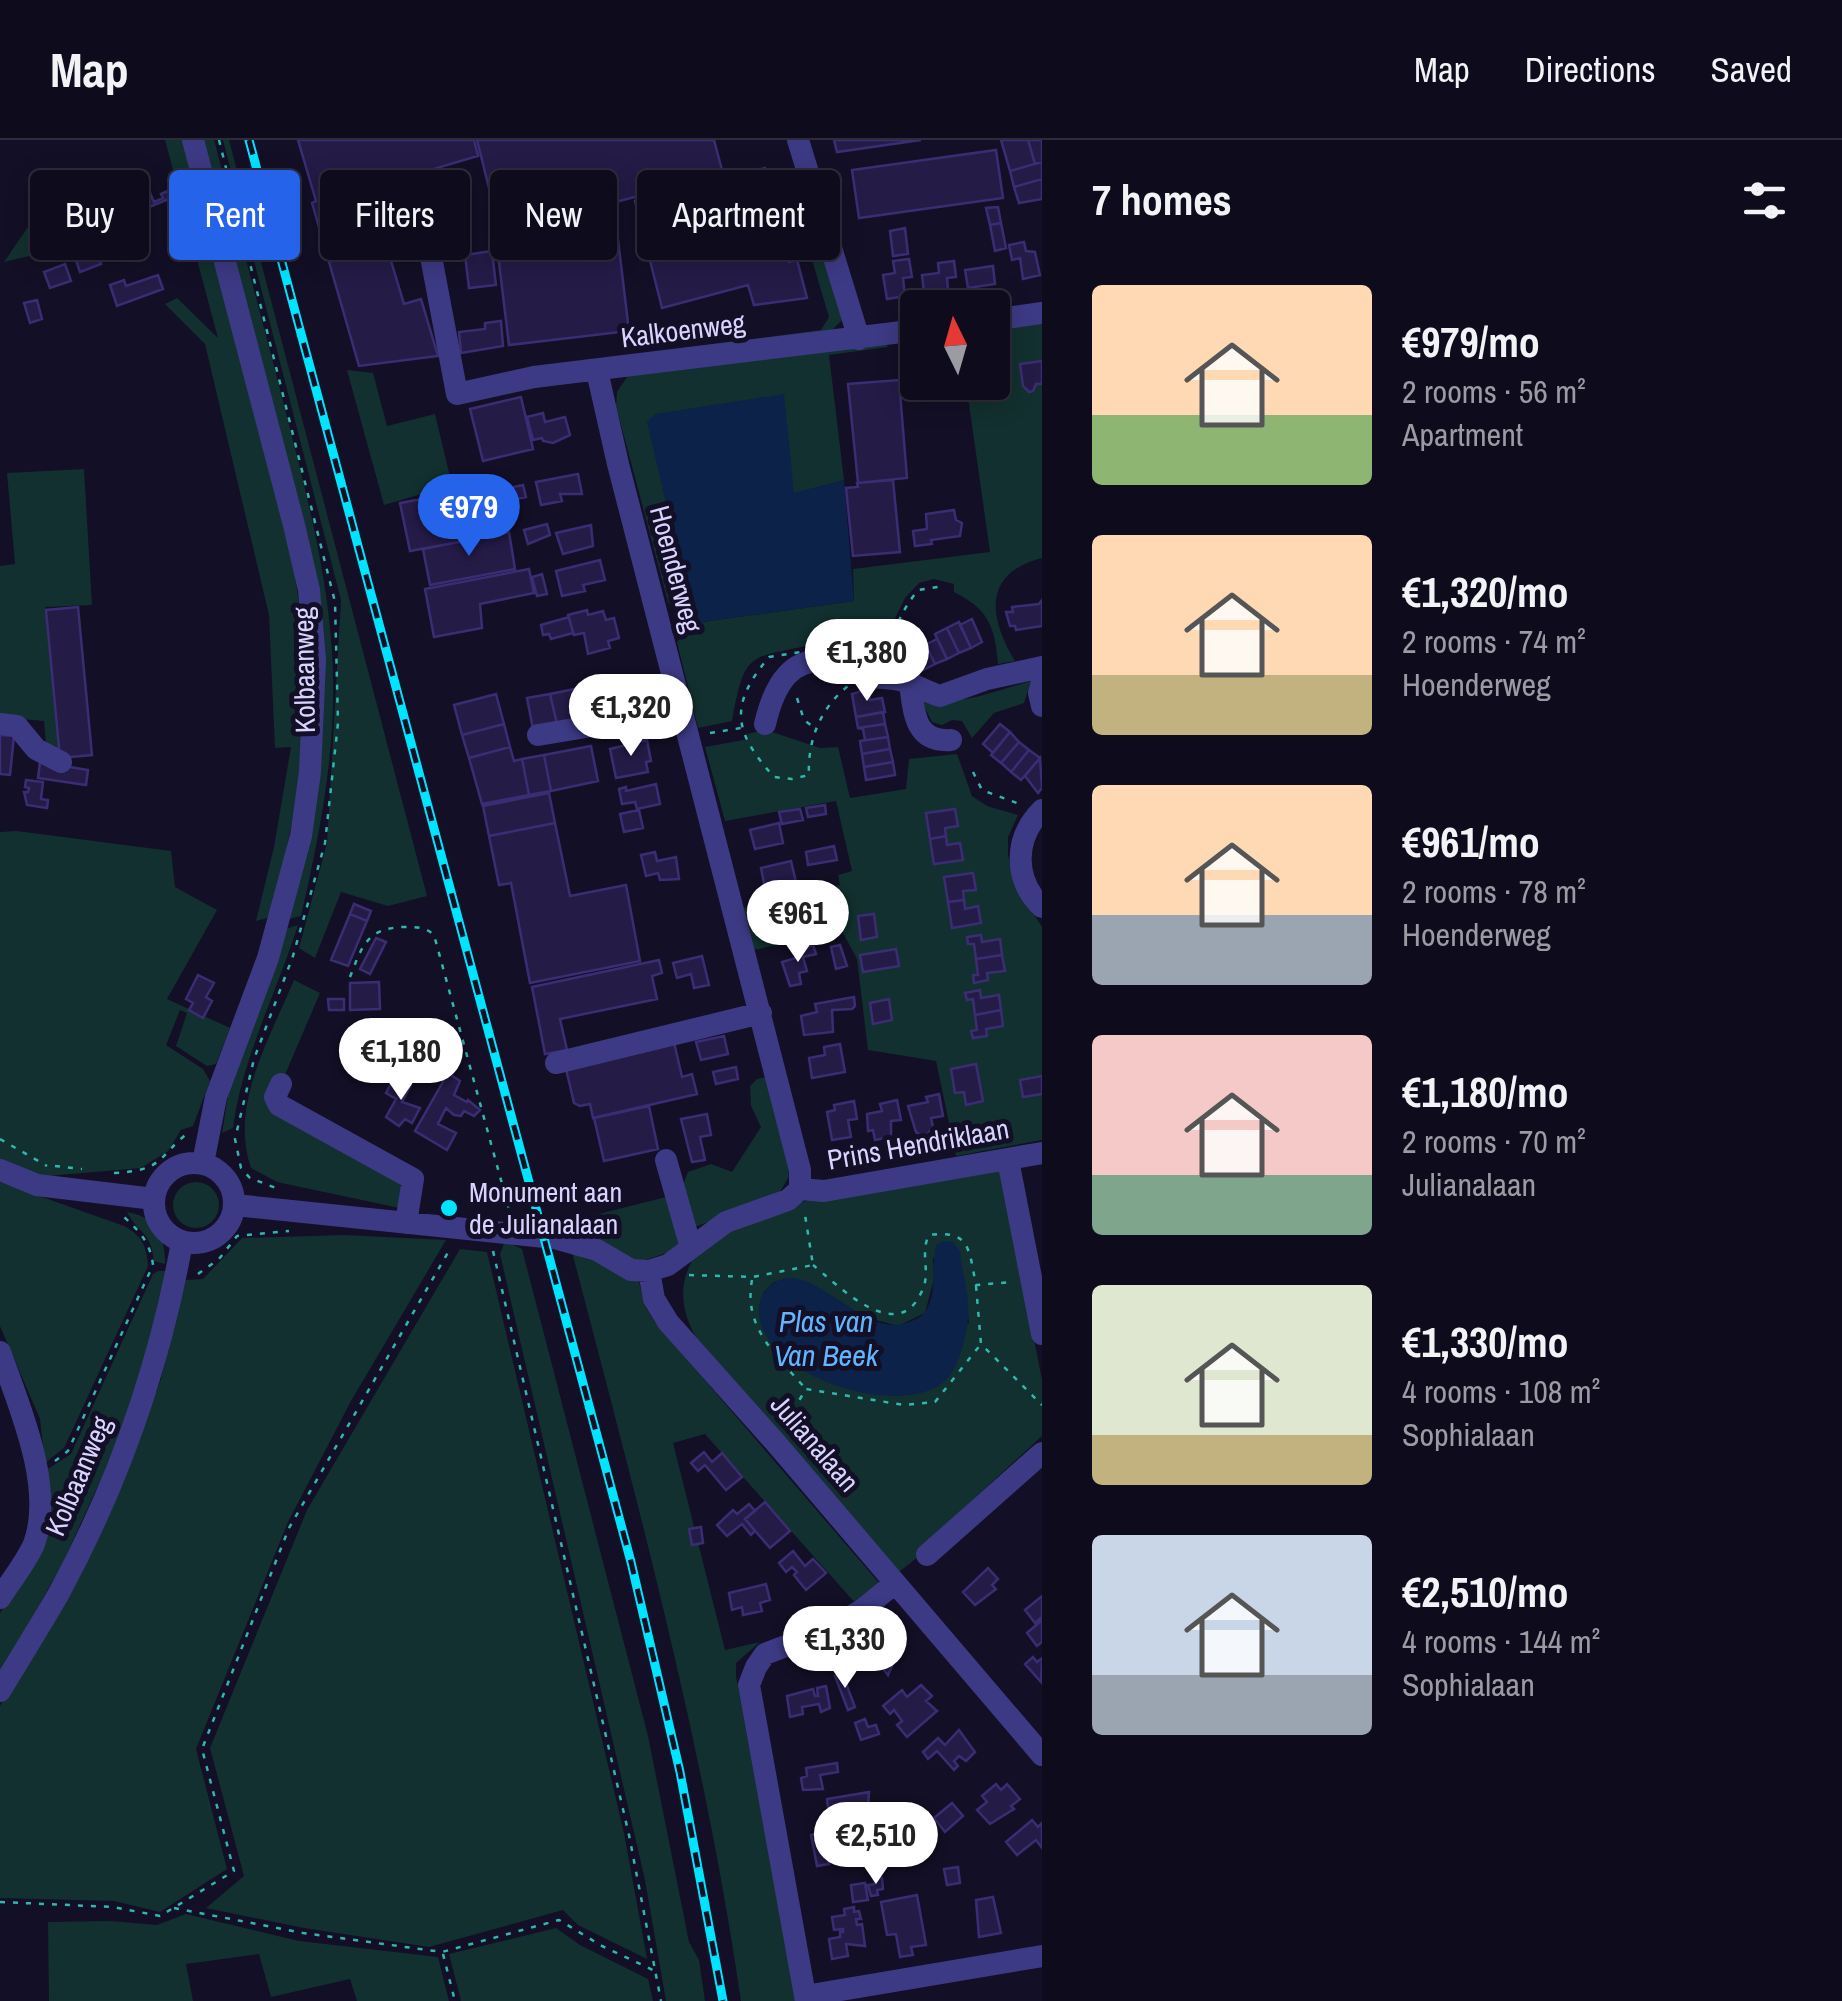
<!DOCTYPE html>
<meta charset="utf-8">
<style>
:root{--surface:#0e0b1c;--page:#171425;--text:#f1f3f6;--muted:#9b9ba3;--line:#2e2b3b;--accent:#2563eb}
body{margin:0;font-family:"Archivo Narrow",sans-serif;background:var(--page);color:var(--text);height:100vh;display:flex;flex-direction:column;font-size:38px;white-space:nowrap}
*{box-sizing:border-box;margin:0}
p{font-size:32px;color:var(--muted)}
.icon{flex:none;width:55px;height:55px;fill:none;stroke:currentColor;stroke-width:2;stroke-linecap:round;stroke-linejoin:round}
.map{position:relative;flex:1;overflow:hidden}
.drawer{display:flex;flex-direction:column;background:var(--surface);width:800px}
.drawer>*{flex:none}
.guide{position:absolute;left:30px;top:30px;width:860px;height:90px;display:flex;gap:20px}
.needle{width:65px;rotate:355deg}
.controls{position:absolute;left:900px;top:150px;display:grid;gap:20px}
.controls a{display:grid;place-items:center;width:110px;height:110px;border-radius:10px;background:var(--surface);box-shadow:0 5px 25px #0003,0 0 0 2px var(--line);font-size:50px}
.price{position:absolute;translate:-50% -85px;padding:0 22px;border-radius:35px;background:#fff;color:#222;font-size:32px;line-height:65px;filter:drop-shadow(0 2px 5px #0008)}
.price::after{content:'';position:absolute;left:50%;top:60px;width:30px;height:22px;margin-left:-15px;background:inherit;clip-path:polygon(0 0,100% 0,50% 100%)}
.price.active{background:var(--accent);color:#fff}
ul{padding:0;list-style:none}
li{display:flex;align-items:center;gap:30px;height:250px;padding:0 50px}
li span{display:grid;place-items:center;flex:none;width:280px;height:200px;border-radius:10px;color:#555}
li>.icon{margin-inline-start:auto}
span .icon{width:120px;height:120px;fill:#fffc;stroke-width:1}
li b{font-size:42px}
h2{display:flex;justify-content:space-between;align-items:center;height:120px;padding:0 50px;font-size:42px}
.tag{padding:0 35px;border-radius:10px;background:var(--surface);box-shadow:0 5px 25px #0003,0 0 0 2px var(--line);font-size:35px;line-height:90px}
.tag.active{background:var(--accent);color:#fff}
header{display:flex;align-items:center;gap:60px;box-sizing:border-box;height:140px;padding:0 50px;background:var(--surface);border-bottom:2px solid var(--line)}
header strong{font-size:48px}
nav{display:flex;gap:55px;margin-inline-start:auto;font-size:35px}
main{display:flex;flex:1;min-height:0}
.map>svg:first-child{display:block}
.green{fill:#12302f;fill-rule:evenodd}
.water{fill:#0c2248}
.building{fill:#241b47;stroke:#3b2d73;stroke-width:2.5}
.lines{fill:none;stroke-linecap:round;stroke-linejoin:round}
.path{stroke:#2fb8b0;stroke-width:2.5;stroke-dasharray:5 8;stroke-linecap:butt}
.minor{stroke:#3d3a85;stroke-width:22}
.rail-casing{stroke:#00e5ff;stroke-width:9}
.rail{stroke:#130f26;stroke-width:5;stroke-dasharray:15;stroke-linecap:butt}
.poi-dot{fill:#00e5ff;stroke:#130f26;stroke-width:4}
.labels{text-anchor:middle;stroke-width:10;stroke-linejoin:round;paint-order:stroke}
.street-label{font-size:28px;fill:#d9d4ff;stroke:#130f26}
.poi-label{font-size:28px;fill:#d9d4ff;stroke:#130f26;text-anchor:start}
.water-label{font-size:30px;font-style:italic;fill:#62b6ff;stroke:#130f26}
</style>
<header>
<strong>Map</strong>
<nav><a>Map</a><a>Directions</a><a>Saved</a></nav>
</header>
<main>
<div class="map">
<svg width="1042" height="1861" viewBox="0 0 1042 1861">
<rect width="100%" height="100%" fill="#130f26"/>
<path class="green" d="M165,0H184C207,90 231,181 255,271C276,351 300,432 304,515C308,604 293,691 271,777L256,781L274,707L291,607L275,608L269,475L205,204L165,164L177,158L218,198Z
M202,0H214C238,91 263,182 286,273C306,352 327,431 332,512C338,602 321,689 301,776L289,779L321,520Z
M223,0H229L427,756L388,766L341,752L315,818L299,808L327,703L341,460Z
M131,42L125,64L130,78L51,111L4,122L30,84Z
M793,56L808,67L842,180L832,190L651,212L821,190L829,177Z
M1042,181V418C983,433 988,477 1015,521L998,524C995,486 988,469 954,452V444L934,439L919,443L905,458L886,497L891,529L873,527L861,494C838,490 835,499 815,504C750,519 745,508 732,581L698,588L677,502L694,483L854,461L853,429L990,412L966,243L992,242L993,188Z
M885,203L888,207L829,215L844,340L793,354L648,282L692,468L676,471L668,462L616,266L617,252L629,234Z
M347,230L373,233L387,286L435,274L452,345L384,365Z
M84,329L92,465L45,467L59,612L46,605L44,581L0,577V426L15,424L7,333Z
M1031,541L1024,563L994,573L972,598L962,581L952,580L942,585L932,582L921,560C961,566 992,552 1031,541Z
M766,590L820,608L838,607L850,658L906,649L909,619L957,614L972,656L987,666L1018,675L1008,697V715L1015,744L1042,787V1000L956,1016L936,921L868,910L857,819L842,791L753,810L743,768L840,745L838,735L852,731L836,661L725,681L705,607L749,599L747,594Z
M17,691L171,711L175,747L217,770L167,859L230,888L216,924L207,926L176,906L187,873L180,870L166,905L203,929L210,941L193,986L181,990L168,1011L141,1028L47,1036L17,1029L0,1019V692Z
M298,785C277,852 242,918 233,988L222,993L231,937L285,789Z
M294,840L320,853L272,965L399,1038L404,1048V1069L277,1042L251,1028C229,965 270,898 294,840Z
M768,937L790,1024L788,1038L779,1054L695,1087L679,1054L688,1032L711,1024L732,1032L761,987L751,966L750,946L757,939Z
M1001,1030L1042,1240V1296L917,1411L919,1416L899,1432L697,1199C667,1149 688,1106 738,1080C750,1073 768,1071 782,1067C853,1048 928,1041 1001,1030ZM933,1117L964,1149L969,1183L848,1248L759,1166L764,1152L774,1142L810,1144L865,1177L898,1186L925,1173L934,1139Z
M173 1065a23 23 0 1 1 46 0a23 23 0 1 1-46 0Z
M0,1042L124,1086C141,1095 147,1106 148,1126L64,1308L45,1323L40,1279L0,1186Z
M670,1056L681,1108L639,1122L559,1091L575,1080Z
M127,1072C155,1076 166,1098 165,1124L154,1121C150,1089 138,1094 127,1072Z
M344,1095L446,1100L351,1261L288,1382L196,1609L227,1729L160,1772L114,1761L0,1758V1566L133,1314L161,1239L185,1140L203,1139L242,1098Z
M505,1101L522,1109L648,1596L689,1802L699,1820L705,1861H666L645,1740L500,1114Z
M571,1108L639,1142L645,1166L654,1181L880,1444L856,1464L705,1294L673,1303L725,1510L760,1502L736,1523V1536L796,1861H741C704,1606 636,1357 571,1108Z
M460,1109L487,1112L624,1693L647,1819L578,1785L563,1770L429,1807L304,1788L206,1768L244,1736L210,1608L307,1370Z
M158,1131H166L138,1248L102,1337L63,1422L0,1535V1473L37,1414L46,1330L71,1314L153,1134Z
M186,1774L299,1801L438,1817L449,1861H357L350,1839L271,1857L259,1814L186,1824L193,1861H49L48,1782L111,1781L157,1785Z
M556,1788L580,1805L648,1839L653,1861H461L449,1814Z"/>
<path class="water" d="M784,254L794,353L844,340L854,461L694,483L647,282L655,274Z
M944,1101L953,1102L960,1111C962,1133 972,1164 967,1186C964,1203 958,1230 944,1242C898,1280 755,1235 759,1167C760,1159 763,1153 769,1147C806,1110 861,1199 906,1183C912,1181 921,1178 925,1172C938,1153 931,1126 936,1105Z"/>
<path class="building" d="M298,0H474L478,16L369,48L404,164L421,159L438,216L359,226L312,63L316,61Z
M477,0H714L723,34L500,92Z
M834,0H921L837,12Z
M1001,0H1028L1035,24L1010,31Z
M1028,0H1042V22L1035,24Z
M996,10L1003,58L859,78L852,30Z
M1042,22V39L1014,47L1010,31Z
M765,28L789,122L796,120V116L807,158L754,165L748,145L662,168L635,61Z
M1042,39V59L1019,63L1014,47Z
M168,51L171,58L133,74L128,63L150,53L154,62L163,58L161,54Z
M998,67L1001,83L990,85L986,68Z
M616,83L629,191L509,205L496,98Z
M1001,83L1006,108L995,111L990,85Z
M905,88L908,114L893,116L890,91Z
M1024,102L1026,111L1035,112L1040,135L1023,139L1020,118L1012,120L1009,105Z
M95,107L101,124L80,132L74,114Z
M492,111L496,145L469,148L465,115Z
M909,119L912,137L903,138L905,156L887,159L883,135L895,133L893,121Z
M954,121L956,137L947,138L948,150L924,153L922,135L939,133L938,123Z
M65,124L71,141L50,148L44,132Z
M993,126L995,144L968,148L965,130Z
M158,135L163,149L117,166L110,145L124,140L126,146Z
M37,160L42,179L30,183L24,163Z
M501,181L503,206L461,213L459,192L485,189V183Z
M1042,221V244H1036L1033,251L1029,252L1023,246L1020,224Z
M899,240L907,338L858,343L848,244Z
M521,257L533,309L483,321L470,269Z
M543,273L545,282L565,277L570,295L553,303L543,301L542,298L533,300L527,277Z
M578,334L582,354H560L562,361L541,365L536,342Z
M893,340L900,412L853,416L846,348L858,347L857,343Z
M523,345L526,357L511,360L509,348Z
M461,352L470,400L410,411L400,363Z
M954,370L956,380L962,383L960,396L931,400L932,404L915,406L913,391L927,389L926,374Z
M547,384L550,395L528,404L524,390Z
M591,385L593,406L563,414L556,393Z
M509,392L515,429L430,445L423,409Z
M600,420L605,440L583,445L585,451L562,456L556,431Z
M529,429L534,453L480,464L482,488L434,497L425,449Z
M542,434L547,454L537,456L532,437Z
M1042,460V486L1016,490L1015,486H1010L1006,472H1013L1012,467L1039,464Z
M78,467L92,615L60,618L46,470Z
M587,470L588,475L603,471L606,480L614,478L619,498L608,501L610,508L588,514L584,493L574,495L568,475Z
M569,477L573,493L551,499L549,494L543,495L541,485Z
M972,479L982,502L971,508L960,485Z
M959,482L971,508L959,513L947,488Z
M947,488L959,513L947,519L935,494Z
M935,494L947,519L935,524L923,499L927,504L937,499Z
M923,499L935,524L923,530L911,505Z
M604,543L610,574L557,584L550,554Z
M868,549L870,560L882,558L885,572L856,577L852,554Z
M496,554L504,584L462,595L454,565Z
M550,554L557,584L533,589L527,558Z
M883,572L885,584L858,588L856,577Z
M504,584L510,607L469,618L462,595Z
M885,584L888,597L860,601L865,600L863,589L858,588Z
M1000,584L1010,592L993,613L983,604Z
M1010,592L1019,602L1001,623L991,615Z
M0,595L14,596L10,635L0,634Z
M888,597L890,609L862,614L860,601Z
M647,600L651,621L646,622L648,632L616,638L610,609Z
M1019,602L1029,610L1011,632L1001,623Z
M591,606L598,641L551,651L544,615Z
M510,607L514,621L522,619L529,655L482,664L469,618Z
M890,609L893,622L864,627L862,614Z
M1029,610L1040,618L1021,640L1011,632Z
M544,615L551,651L529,655L522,619Z
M1040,618L1042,648L1038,653L1025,636Z
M40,622L88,630L86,645L38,638Z
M893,622L895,635L866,640L864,627Z
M26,640L43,642L41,659L48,660L47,668L27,665L24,652H28L29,648L25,647Z
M656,644L660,664L637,669L635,662L622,664L619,649L626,647V651Z
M549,653L555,683L489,696L483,666Z
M825,665L826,674L808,677L806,668Z
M800,669L803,680L782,684L779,672Z
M955,669L958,686L945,688L946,696L930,699L926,673Z
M639,670L643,688L624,692L620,674Z
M555,683L570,756L626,745L640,821L530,843L511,743L499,745L489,696Z
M779,683L783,703L755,709L750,690Z
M946,696L947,705L960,703L963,720L934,724L930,699Z
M834,706L837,720L808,725L806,712Z
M655,712L657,721L676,717L679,739L660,740L658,733L646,736L641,715Z
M791,721L796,742L765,749L761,728Z
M973,733L976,750L963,751L964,760L948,762L944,737Z
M964,760L965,769L978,766L981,783L952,788L948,762Z
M354,764L371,771L367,781L350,774Z
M350,774L367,781L348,826L331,820Z
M874,774L877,797L861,800L858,776Z
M981,795L982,802L1000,799L1002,815L976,819L974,804H968L967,797Z
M376,798L386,802L370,834L360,829Z
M813,805L816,814L803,817L807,831L799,833L801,844L790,846L782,822L799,817L797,809Z
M840,805L847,826L836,829L831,807Z
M896,809L899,826L863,832L860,815Z
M1002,815L1005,831L987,833L988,840L974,843L973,835H978L976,819Z
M702,816L709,845L694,848L691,834L677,838L673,823Z
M659,820L662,833L652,836L657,859L560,879L567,910L545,914L532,847Z
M198,835L214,843L206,857L212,861L203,878L189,870L193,863L186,859Z
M379,842L380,869L350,870V843Z
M980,850L981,858L999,855L1001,870L975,875L973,859L967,860L965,853Z
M854,857L855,866L852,869L832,870L833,892L804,895L801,876L817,872L815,864Z
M328,859H344V870H329Z
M889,859L892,880L873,884L870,863Z
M1001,870L1003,886L986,889L987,896L973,898L971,891L977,890L975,875Z
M398,881L418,882L417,898L398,897Z
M724,896L728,914L701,920L696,902Z
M674,902L682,937L692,934L697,954L593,978L590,964L580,966L574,963L566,929Z
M840,904L845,932L812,938L809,918L825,915L824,907Z
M976,924L983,961L966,965L964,952L955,953L951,929Z
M736,927L738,939L716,944L713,932Z
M448,933L460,941L454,955L467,962L468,960L480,970L474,976L464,971L461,976L454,975L446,968L438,984L456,993L447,1010L415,991Z
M395,936L411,945L402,962L420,968L412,983L405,979L399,986L386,977L396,959L386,953Z
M1042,936V954L1023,957L1020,940Z
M939,954L943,976L931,978L933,987L927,995L921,996L916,992L908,966L928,962L926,957Z
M897,960L901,980L891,981V997L875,1000L873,990L868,991L867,974L882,971L880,964Z
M854,961L857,979L848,980L851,997L832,1000L827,972L835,970L834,965Z
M649,966L658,1009L604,1021L594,978Z
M707,974L711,995L700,997L705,1020L692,1022L681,979Z
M704,1312L712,1322L722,1313L742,1337L726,1350L705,1325L698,1331L691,1323Z
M765,1362L790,1391L770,1408L745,1379Z
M749,1364L755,1371L745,1379L755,1391L751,1395L742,1384L727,1396L717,1385L733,1370L737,1374Z
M701,1387L703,1403L692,1405L689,1389Z
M793,1411L805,1426L813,1419L826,1433L806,1450L794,1435L797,1432L792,1427L786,1432L779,1423Z
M988,1428L998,1439L992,1445L996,1449L975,1465L963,1452Z
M766,1444L770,1460L760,1463L762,1471L743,1475L742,1467L732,1470L729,1453Z
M1042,1456V1477L1035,1483L1025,1470Z
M1042,1480V1502L1037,1506L1027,1493Z
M883,1499L896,1517L888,1535L876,1520L862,1528L856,1521Z
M1033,1517L1037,1522L1042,1518L1041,1542L1025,1524Z
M842,1533L855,1567L848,1570L835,1536Z
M921,1545L932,1556L926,1561L937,1571L907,1597L897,1585L902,1581L894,1570L890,1574L883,1566L902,1550L907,1557Z
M826,1546L830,1568L821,1572L819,1564L802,1567L803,1574L790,1577L787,1556L813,1549L815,1556H818L817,1548Z
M865,1579L868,1587L876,1585L879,1594L861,1600L855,1583Z
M959,1590L975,1612L966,1621L959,1616L954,1621L958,1626L954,1630L937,1611L928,1619L923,1612L938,1598L945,1605Z
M837,1623L838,1632L820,1635L823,1649L803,1650L801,1638L807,1636L806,1628Z
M996,1644L1001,1650L1007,1644L1020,1659L1011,1666L1014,1669L990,1684L977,1670L987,1662L982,1656Z
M869,1652L868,1668L829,1675L827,1659Z
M952,1663L963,1676L945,1692L934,1678Z
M861,1672L858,1681L837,1685L835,1676Z
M1032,1680L1038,1687L1042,1683V1708L1036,1700L1017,1715L1006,1702Z
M847,1688L852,1717L838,1720L836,1710L826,1712L829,1724L817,1726L811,1695Z
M958,1727L960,1743L947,1745L944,1729Z
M882,1738L883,1749L877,1750L878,1755L871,1756L868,1745L875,1744L874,1739Z
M865,1743L868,1760L853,1762L851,1745Z
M917,1755L926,1805L911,1807L913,1815L900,1817L896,1794L887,1795L881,1762Z
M993,1757L1001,1793L979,1797L976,1760Z
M854,1767V1772L859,1771L861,1779H856L857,1785L862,1784L865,1806L846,1804L848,1816L832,1819L829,1799L840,1797V1792H843V1789L834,1790L832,1777L845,1775L844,1769Z"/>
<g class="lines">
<path class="path" d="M219,0L335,462L338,583L325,703L293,816L254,919L235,999L241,1028L250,1038L276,1048
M848,497L861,513L866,535C827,554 807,593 809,635L792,639L774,637C734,592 728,566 769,517L820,509Z
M895,520C890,492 901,472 918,450L944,446
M797,558L804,580L815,588
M710,593L741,588
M973,632L982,650L1022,665
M350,837C362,806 367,788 404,787C416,787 426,787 434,795L510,1073
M0,999L47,1026
M55,1026L82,1029
M114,1033C165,1030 156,1018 189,992
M493,1111L629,1695L661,1861
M813,1125C835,1143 888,1197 915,1163C919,1157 924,1149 925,1142C928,1125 921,1110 929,1095C971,1089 969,1111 976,1145L1012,1142
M198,1134L219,1119L237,1096L289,1091
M689,1135L753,1137L813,1125L805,1075
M752,1140C743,1187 776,1215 805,1248
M976,1146L981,1204L1042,1265
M786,1282L806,1249L904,1265L935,1262L981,1204
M55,1321L68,1311L153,1125C150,1101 139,1091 123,1076
M0,1762L113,1767L160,1776L234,1731L202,1609L289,1388L450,1109
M174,1768L303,1793L442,1812L559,1780L602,1806L655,1831
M443,1814L455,1861"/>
<path class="minor" d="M193,0L294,385L309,450L315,520L310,632L301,696L268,818L216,957L203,1023
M798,0L859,199
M425,85L457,254L534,237L918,190
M992,180L1042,173
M597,231L618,324L800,1030V1049
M1042,542L1039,553L1042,566
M910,544C914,573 915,603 951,600
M0,584L17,586L36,609L61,622
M765,584C774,546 791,512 836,523C846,525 855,531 865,535C877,539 891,537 903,541C916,545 927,552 940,556L987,539L1042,527
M538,595L682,571
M1042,670C1014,698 1013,739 1042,767
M556,923L761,873
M281,944L275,957L279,965L413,1039L406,1083
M666,1020L691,1108
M1008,1020L1042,1194
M154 1063a40 40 0 1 1 80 0a40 40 0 1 1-80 0Z
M0,1030L37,1045L154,1059
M800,1049L824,1051L1042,1013
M235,1065L554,1098L597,1110L631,1130L649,1131L668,1125L726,1082L788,1060L800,1049
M649,1131L654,1159L668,1182L775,1302L1042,1615
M0,1212C19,1266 55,1347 34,1404C26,1422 11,1441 0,1458
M927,1415L1042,1313
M0,1551C20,1518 40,1486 59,1453C118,1344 160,1224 182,1102
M805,1856L1042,1816
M806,1861L749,1545L756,1527L765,1514L825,1491L862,1470L895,1443"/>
<defs>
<path id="rail" d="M249,0L631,1422L680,1632L723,1861"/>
</defs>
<use href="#rail" class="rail-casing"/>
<use href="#rail" class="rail"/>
</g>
<circle class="poi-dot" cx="449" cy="1068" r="10"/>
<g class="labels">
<g class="street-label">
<text transform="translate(683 190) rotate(-7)" y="10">Kalkoenweg</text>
<text transform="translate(676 429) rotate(75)" y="10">Hoenderweg</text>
<text transform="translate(304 530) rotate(-91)" y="10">Kolbaanweg</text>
<text transform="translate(918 1004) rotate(-10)" y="10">Prins Hendriklaan</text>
<text transform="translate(815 1303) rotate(49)" y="10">Julianalaan</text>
<text transform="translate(78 1336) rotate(-67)" y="10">Kolbaanweg</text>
</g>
<g class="poi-label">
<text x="469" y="1062">Monument aan<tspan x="469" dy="32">de Julianalaan</tspan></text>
</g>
<g class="water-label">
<text x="826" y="1192">Plas van<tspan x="826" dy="34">Van Beek</tspan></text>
</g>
</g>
</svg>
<div class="controls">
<a><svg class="needle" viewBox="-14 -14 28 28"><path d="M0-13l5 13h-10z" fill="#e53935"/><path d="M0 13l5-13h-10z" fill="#9b9ba3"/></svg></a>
</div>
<b class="price active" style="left:469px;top:419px">€979</b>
<b class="price" style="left:867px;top:564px">€1,380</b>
<b class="price" style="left:631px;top:619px">€1,320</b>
<b class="price" style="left:798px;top:825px">€961</b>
<b class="price" style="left:401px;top:963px">€1,180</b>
<b class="price" style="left:845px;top:1551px">€1,330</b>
<b class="price" style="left:876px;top:1747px">€2,510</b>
<div class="guide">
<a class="tag">Buy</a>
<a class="tag active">Rent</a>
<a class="tag">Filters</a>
<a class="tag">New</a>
<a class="tag">Apartment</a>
</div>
</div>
<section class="drawer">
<h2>7 homes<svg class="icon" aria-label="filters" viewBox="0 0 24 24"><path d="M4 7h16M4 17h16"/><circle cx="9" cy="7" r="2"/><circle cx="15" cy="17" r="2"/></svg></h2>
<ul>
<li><span style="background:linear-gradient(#ffd9b3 65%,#8fb573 0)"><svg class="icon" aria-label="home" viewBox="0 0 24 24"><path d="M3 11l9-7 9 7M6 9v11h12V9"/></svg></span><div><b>€979/mo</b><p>2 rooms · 56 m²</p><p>Apartment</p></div></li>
<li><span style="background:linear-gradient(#ffd9b3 70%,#c2b280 0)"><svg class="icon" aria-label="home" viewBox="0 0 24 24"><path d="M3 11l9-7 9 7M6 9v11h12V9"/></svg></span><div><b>€1,320/mo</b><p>2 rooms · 74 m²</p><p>Hoenderweg</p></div></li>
<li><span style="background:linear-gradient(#ffd9b3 65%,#9aa5b1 0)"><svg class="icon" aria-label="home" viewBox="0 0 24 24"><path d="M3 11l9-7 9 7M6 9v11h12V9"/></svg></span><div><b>€961/mo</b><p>2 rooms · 78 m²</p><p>Hoenderweg</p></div></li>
<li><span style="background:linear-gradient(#f6c9c9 70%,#7fa58c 0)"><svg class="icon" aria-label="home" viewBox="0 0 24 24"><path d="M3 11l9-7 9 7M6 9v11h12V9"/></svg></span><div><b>€1,180/mo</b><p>2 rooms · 70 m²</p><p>Julianalaan</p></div></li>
<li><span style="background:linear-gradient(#dfe7d0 75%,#c2b280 0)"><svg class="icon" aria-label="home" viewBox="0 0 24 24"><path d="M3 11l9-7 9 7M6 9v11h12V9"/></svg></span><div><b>€1,330/mo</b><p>4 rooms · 108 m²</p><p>Sophialaan</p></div></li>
<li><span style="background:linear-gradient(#c9d6e8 70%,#9aa5b1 0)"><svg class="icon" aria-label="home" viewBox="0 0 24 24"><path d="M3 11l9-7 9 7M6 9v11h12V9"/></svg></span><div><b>€2,510/mo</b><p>4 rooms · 144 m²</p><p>Sophialaan</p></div></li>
</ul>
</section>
</main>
